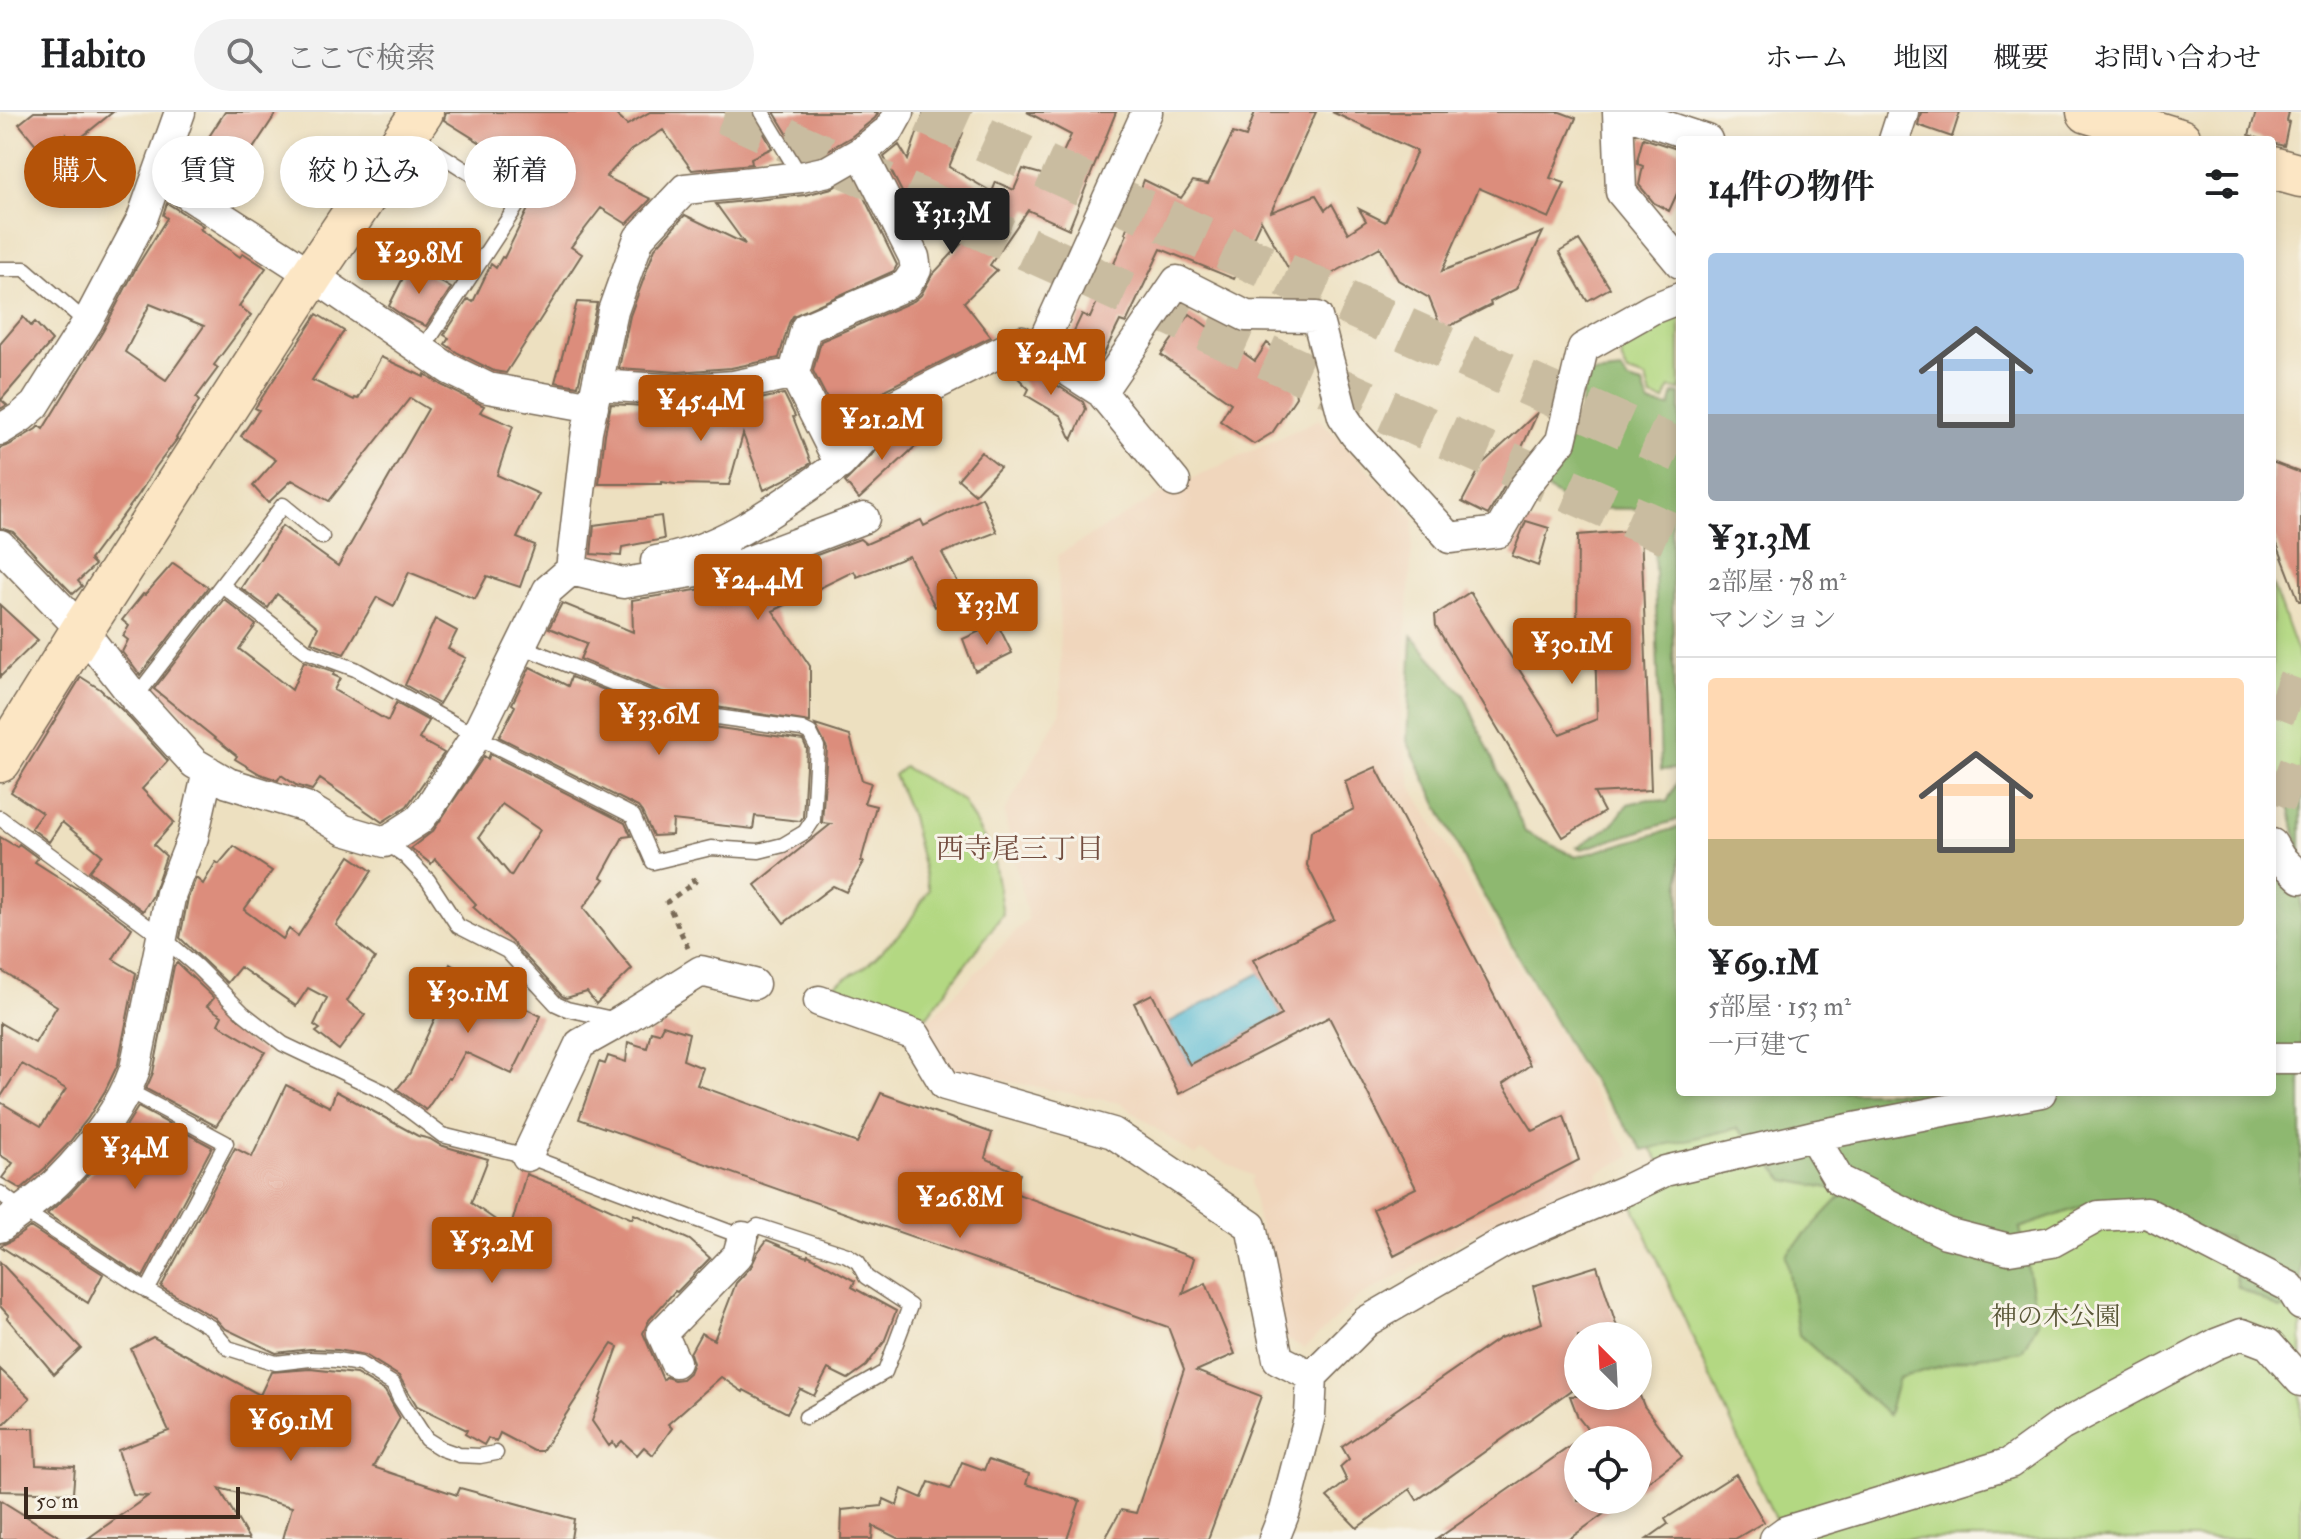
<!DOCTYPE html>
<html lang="ja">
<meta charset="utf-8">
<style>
:root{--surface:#fff;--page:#f2f2f2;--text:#202124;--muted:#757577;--line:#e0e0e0;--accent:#b45309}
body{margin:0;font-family:"IM FELL Double Pica","Noto Serif JP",serif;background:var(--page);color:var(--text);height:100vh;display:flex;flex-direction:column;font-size:30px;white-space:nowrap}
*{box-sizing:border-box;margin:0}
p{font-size:26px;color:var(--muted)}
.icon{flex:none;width:44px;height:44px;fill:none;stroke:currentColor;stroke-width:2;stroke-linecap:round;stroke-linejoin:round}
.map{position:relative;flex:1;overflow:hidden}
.details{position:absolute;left:1676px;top:24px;width:600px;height:960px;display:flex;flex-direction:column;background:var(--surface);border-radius:8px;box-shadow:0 4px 12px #0003}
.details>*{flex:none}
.hud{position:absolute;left:24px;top:24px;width:760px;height:72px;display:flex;gap:16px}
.needle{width:52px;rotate:336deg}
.buttons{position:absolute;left:1564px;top:1210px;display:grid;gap:16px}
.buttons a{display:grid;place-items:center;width:88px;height:88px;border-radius:50%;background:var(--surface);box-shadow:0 4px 12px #0003;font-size:40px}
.scale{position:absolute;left:24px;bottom:20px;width:216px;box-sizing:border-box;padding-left:8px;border:4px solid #3b2a1e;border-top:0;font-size:22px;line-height:28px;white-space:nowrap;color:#3b2a1e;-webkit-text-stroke:6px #f7f3e8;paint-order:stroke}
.price{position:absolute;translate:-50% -68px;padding:0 18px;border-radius:8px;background:var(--accent);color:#fff;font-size:26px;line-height:52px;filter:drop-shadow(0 2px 4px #0008)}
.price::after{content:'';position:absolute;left:50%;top:48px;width:24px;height:18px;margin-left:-12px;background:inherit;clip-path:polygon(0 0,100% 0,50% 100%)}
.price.on{background:#222;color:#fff}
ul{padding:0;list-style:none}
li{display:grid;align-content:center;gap:16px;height:424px;padding:0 32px}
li+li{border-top:2px solid var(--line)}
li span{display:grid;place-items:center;height:248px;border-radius:8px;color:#555}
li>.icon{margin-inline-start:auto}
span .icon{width:144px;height:144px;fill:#fffc;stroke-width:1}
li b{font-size:34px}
h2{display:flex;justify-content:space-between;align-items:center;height:96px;padding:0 32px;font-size:34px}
.tag{padding:0 28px;border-radius:36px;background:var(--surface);box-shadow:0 4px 12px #0003;font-size:28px;line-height:72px}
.tag.on{background:var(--accent);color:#fff}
header{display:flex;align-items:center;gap:48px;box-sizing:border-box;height:112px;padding:0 40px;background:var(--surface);border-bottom:2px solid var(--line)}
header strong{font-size:38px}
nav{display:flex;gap:44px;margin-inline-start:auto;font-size:28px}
.search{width:560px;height:72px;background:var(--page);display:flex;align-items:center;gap:20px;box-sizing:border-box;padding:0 28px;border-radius:44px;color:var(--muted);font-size:30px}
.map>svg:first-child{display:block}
.built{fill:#f0d6bc}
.green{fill:#b3d882;stroke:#778150;stroke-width:2}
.forest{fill:#8eb870;stroke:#647147;stroke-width:2}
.water{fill:#54b9d3;stroke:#487278;stroke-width:2}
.building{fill:#dc8d7b;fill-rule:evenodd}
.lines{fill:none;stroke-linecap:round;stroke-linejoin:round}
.highway-tunnel{stroke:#c9bca0;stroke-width:44;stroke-dasharray:44 22;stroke-linecap:butt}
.lane-casing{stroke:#796a57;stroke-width:17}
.street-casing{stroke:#796a57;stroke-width:33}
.secondary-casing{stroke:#796a57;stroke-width:45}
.path{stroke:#796a57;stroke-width:5;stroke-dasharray:6 6;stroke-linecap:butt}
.lane{stroke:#fff;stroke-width:14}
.street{stroke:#fff;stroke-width:30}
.secondary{stroke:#fce6c4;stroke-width:42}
.labels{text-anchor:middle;stroke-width:6;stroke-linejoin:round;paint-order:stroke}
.park-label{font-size:26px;fill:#595637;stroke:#f7f3e8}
.neighbourhood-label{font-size:28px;fill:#734d3f;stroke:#f7f3e8}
</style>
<header>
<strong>Habito</strong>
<div class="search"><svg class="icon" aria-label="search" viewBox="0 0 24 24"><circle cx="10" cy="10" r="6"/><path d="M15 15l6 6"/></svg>ここで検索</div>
<nav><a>ホーム</a><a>地図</a><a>概要</a><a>お問い合わせ</a></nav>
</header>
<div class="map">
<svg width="2301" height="1427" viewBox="0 0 2301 1427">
<rect width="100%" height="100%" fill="#f7f3e8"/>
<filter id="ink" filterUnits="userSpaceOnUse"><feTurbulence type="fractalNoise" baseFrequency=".0125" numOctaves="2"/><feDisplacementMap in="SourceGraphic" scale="16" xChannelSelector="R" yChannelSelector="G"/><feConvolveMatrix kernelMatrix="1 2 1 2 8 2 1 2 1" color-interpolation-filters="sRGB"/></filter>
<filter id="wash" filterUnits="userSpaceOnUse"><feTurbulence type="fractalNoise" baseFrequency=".006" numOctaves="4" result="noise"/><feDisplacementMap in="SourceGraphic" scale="32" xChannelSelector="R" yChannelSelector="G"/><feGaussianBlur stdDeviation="1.8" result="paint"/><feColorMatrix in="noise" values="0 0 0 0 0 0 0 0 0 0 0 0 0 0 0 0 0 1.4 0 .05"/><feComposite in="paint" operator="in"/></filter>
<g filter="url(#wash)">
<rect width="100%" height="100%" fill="#ede0c0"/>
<path class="built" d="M1319,307L1414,405L1400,613L1412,676L1631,1044L1597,1061L1599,1066L1596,1067L1593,1079L1496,1110L1356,1187L1305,1236L1280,1225L1251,1069L1253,1064L1201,1039L1195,1044L1120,991L945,957L924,913L1028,807L1004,701L1061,599L1058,443L1162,381Z"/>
<path class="green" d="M1680,198V278L1670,276L1665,289L1651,285L1646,267L1628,261L1622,249L1619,225Z
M2272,472L2301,551V672L2292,676L2272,672Z
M904,655L963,689L993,743L1003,802L927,904L829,876L866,854L906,815L929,778L911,705L894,663Z
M2272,753L2301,796V1427H1784L1626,1078L1665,1058L1535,854L1680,980H2272Z"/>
<path class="forest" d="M1622,259L1628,269L1643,273L1649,292L1670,295L1674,281L1680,282V398H1671L1675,657L1661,658L1653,397L1563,396L1565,389L1541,373L1566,334L1579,320L1584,263Z
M1412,524L1464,583L1525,720L1576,745L1680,715V980H2272V760L2301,786V1196L2279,1197L2238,1175L2228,1126L2092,1091L2020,1116L2038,1210L2022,1239L1970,1246L1898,1266L1888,1303L1799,1223L1786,1143L1846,1079L1785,1068L1738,1016L1643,1038L1577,948L1469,758L1407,629Z
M1680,664V707L1582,737L1577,735L1612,713L1628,692L1649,687L1667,690Z
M2301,678V744L2289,695L2276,679L2296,680Z"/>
<path class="water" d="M1260,861L1282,903L1190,953L1168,911Z"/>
<g id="blocks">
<path class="building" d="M34,0H113L73,32L66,22L42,40L19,12Z
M225,0H277L222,84L186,60Z
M446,0H613L627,13L650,0H752L772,36L751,46L752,52L692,58L663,18L631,38L606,65L651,87L627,112L601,96L571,135L582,142L506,261L494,259L458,241L445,232L449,226L444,223L468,187L473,190L491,152L496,156L502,145L504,146L531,91L526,86L537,66L444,8Z
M774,0H877L878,1L875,6L851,25L821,42L802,46Z
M924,0H965L958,19L963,21L949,55L992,80L996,70L1014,78L1023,57L1052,65L1071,23L1027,0H1116L1069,117L1028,98L990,153L997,158L964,190L991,225L886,277L846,319L831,286L828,288L813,259L821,229L914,189L921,183L932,163L965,128L902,80L884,45L899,33L908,48Z
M1255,0H1316L1271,100L1316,83L1325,98L1332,92L1348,121L1366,109L1359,97L1385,110L1417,39L1332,0H1560L1576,6L1550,66L1565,71L1549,106L1479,76L1442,159L1543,120L1516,177L1490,190L1491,193L1442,218L1429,186L1398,168L1380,135L1301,179L1261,108L1234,167L1161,137L1126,211L1120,209L1099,252L1066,236L1082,202L1090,206L1127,122L1125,121L1144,68L1181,86L1193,69L1208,72L1233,21L1246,25Z
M1921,0H1960L1952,25L1918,13Z
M2256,0H2289L2287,9L2289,10L2284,34L2272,31V28H2263L2249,23Z
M1643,26L1680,38V75L1669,99L1654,91L1639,73L1643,54L1638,52V45Z
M854,65L897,153L894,159L793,204L789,211L779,246L731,256L678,260L619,256L630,204L655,136L685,103L745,132L716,92L805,83L832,76Z
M167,91L203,114L200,117L240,145L243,141L266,156L239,194L251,203L214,253L218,256L196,286L199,289L176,326L177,327L156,355L139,382L90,448L95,453L78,469L82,474L73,482L13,420L0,416V336L9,333L36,317L39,314L43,317L103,219L136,156L167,106L163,103ZM150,192L204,214L166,268L125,240Z
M1579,128L1610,176L1587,189L1559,140Z
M410,152L451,176L426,214L405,205L389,194Z
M577,190L597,191L578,274L555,270Z
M317,202L344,219L312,268L354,288L355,286L358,287L381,245L424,265L425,262L441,273L484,294L480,300L513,314L497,363L539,382L517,426L535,433L520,475L487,464L475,487L409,460L394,494L377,485L344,542L311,530L318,515L277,482L268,496L241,476L282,414L338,454L428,297L410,286L329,389L292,368L268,391L253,374L276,348L241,324L259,298L255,296Z
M1190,202L1255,249L1267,231L1291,248L1296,285L1272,321L1254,332L1220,309L1231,291L1161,243Z
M23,205L31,214L35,210L52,229L1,288L7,293L0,297V232Z
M1021,250L1083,290L1086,297L1072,328L1061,304L1026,283L1029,277L1008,256Z
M784,282L795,304L793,305L811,351L788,366L764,378L743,322L729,373L675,372L662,370V372H599L605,322L611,292L679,296L736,292Z
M1538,300L1505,373L1488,403L1462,390L1482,352Z
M900,314L920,330L859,387L845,370Z
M981,340L1000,355L975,382L958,367Z
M2272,350L2301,361V489H2299L2272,419Z
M982,385L997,420L942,441L963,480L935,495L909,444L857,465L854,459L773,499L810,554V610L697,592L656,578L580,547L587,531L549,516L562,491L633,520L632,488L779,465V457L860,427L866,432L921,408L924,414Z
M661,404L664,427L622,435L621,444L591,442L594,413Z
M1526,409L1549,416L1538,454L1512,444Z
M1641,418L1651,678L1594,681L1604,700L1563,725L1436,514L1435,503L1470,480L1560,622L1597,607L1595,526L1577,522L1578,423Z
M173,451L208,475L140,563L122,540L128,528L123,524L129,514L122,508L143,482L145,483Z
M224,487L256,513L239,537L292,578L304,549L335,560L333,563L340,566L334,578L388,609L396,591L429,609L419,627L444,641L407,694L382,710L320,667L312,678L296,673L281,663L278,668L260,662L235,647L237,644L154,577Z
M0,493L38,528L0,565Z
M435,507L457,519L448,537L466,546L439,592L405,573Z
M997,511L1012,541L975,559L963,527Z
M530,555L568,574L571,565L692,612L803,628L807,637L803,705L800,709L755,704L753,717L673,708L672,723L653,724L642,700L638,695L499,625L515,594L512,592Z
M81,565L100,577L123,599L168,649L142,677L174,710L154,733L166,744L152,785L143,799L89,759L102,743L62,710L49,730L31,716L42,701L11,680Z
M815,613L850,624L862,668L871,671L864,691L876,694L861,749L864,750L846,780L833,774L784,811L755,773L831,712L822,711L827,636Z
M490,642L625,711L631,724L623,725L601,765L605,767L583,796L632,857L596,892L587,880L566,886L562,884L514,832L473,795L476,792L435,747L431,752L411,736L433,719L484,644L488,647ZM502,692L540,718L511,764L479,725Z
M1376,655L1530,953L1503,972L1533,1019L1564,1004L1579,1048L1394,1144L1373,1097L1416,1076L1329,905L1179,982L1134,891L1152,882L1190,953L1282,903L1253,848L1334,807L1307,753L1311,719L1354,697L1345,669Z
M0,725L17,735L19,732L38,746L35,750L76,776L77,775L132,816L113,847L136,861L118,952L105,979L88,1006L68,1032L45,1056L21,1077L2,1066L13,1051L0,1043V990L41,1014L66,977L22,952L0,986V911L35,931L57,894L0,858Z
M234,734L272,759L244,798L283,827L289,817L298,824L350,744L372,759L336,813L375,846L347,889L365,903L339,938L316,920L320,917L314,913L327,886L308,876L296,894L240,855L227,871L180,826L188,786L196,766L203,772L216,750L219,752Z
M177,851L214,886L207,894L222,904L218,912L265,940L216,1014L146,977L153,961L174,854Z
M450,852L477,868L475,872L541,904L512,962L465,940L450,967L448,966L426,998L397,977L410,961L440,895L432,890Z
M663,913L689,921L683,948L703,956L697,973L857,1031L881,981L992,1021L985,1046L1020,1062L1012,1080L1194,1146L1183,1182L1206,1171L1235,1242L1196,1259L1261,1284L1208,1427H1105L1121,1398L1136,1401L1184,1257L1168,1215L579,1007L599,950L605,952L608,944L626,950L628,930L647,936L651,919L659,921Z
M286,973L330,995L336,979L418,1024L430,1027L440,1033L488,1047L471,1091L510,1118L526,1062L570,1079L632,1107L634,1102L690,1128L710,1146L677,1180L675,1179L649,1208L643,1221L663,1268L666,1265L674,1268L682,1267L689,1261L693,1251L690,1241L701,1221L714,1228L736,1171L751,1155L758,1140L767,1128L807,1145L808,1143L855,1169L852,1175L896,1199L884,1230L866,1254L848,1267L828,1257L814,1284L800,1277L787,1301L744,1278L743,1280L721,1265L668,1312L672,1316L653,1343L644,1335L637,1343L622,1329L616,1335L613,1330L609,1334L592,1309L618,1235L612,1232L542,1339H534L500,1321L496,1330L488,1326L484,1333L465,1322L467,1318L417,1294L399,1264L365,1243L338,1238L310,1237L276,1241L224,1216L215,1206L161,1175L235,1036L252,1045Z
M138,995L212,1035L143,1165L47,1102L70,1082L95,1055L118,1027Z
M30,1115L103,1162L88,1191L0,1134L11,1129Z
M0,1150L81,1236L54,1262L7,1206L9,1204L0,1194Z
M1597,1154L1620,1224H1578V1273L1417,1388L1410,1377L1357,1416L1327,1385L1347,1369L1340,1355L1349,1347L1342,1335L1500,1226L1542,1211L1533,1174Z
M153,1225L260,1283L271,1260L310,1257L356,1262L385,1279L400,1306L373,1355L457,1383L460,1376L574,1407L571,1427H283L292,1395L219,1376L249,1427H87L148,1384L133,1383L118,1338L169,1319L131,1237Z
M0,1257L30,1286L0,1316Z
M1570,1284H1640L1644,1294L1682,1345L1638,1377V1328H1596L1578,1305Z
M0,1316H34L36,1353L75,1355L73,1381L0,1379Z
M1578,1329V1388H1623L1569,1427H1437Z
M988,1348L1029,1362L1026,1372L1080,1389L1067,1427H899L873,1414L872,1427H841L842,1398L882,1394L884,1387L897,1393L902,1377L922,1386L929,1370L950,1377L962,1350L984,1358Z
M1736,1362L1764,1410L1735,1427H1647L1668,1412L1665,1407Z
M0,1388L63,1427H0Z"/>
</g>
</g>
<g filter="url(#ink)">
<use href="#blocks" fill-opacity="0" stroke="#796a57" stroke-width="2"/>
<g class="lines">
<path class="highway-tunnel" d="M725,0L1380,296L1680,426
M924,0L1404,217L1680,339
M2272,580L2301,591
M2272,667L2301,678"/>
<defs>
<path id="lane" d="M762,0L801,65
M412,24L518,92L422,238
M0,157H25L87,211
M222,473L306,539L355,557L476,624L633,704L653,750L711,736L759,739L783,733L805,720L813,708L817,635L810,621L802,617L695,602L652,587L521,534
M135,586L283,393L322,425
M0,706L162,825L196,854L243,901L283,932L386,981L442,1023L527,1044L743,1125L758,1114L847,1143L858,1150L866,1165L910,1194L885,1260L806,1305
M385,730L404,743L428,768L458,814L507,839L556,892L567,897L617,908
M127,978L226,1031L147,1179
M0,1081L22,1098L141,1175L210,1215L228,1236L276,1251L310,1247L336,1248L360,1252L393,1272L400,1287L426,1327L442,1337L459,1343L480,1344L496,1341"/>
<path id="street" d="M1618,0L1621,80L1680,151
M1623,0L1707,28
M1894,28L1903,0
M158,65L176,75L312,163L449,257L488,276L593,295
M1039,239L1147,0
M794,261L806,216L906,173L916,158L914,145L861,40
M597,273L678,278L734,274L794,261L840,352L895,293L1022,229L1101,280L1175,370
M1101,280L1177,169L1246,204L1317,205L1343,304L1355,322L1450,426L1499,420L1525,374L1561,329L1583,236L1652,197L1680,186
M0,318L21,305L35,293L87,211L142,107L180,0
M0,433L82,518L135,586L194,651L228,671L306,695L344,718L385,730L419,708L431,693L476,624L548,478L571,458L587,319L613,199L639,126L685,77L801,65L828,59L861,40L889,18L899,0
M656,449C725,438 784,391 840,352
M571,458L623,471L742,452L864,406
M2272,732L2280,746L2301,766
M819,889L915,923L945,973L1113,1021L1251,1114L1278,1247L1312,1264
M2272,946H2301
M1813,1024L1839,1068L1946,1121L2009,1137L2052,1130L2099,1104L2147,1101L2290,1175L2301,1193
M527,1044L580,932L621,909L701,859L754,872
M0,1115C19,1100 41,1086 58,1069C90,1037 120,999 135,957L171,781L193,725L208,659
M675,1250L662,1221L738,1143L743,1125
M1274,1427L1285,1399L1310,1303L1312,1264L1367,1209L1504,1130L1626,1078L1665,1059L1813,1024L2041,980
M1775,1427L1786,1419L2010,1351L2061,1314L2216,1232L2242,1222L2268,1232L2301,1269"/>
<path id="secondary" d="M2088,0L2180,28
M2272,56L2301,64
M0,649L82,518L312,163L422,0"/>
</defs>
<use href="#lane" class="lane-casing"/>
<use href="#street" class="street-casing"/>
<use href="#secondary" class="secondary-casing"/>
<path class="path" d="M688,836L667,790L695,770L689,761"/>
<use href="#lane" class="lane"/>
<use href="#street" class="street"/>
<use href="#secondary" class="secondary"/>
</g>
</g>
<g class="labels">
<g class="park-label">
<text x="2056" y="1213">神の木公園</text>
</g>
<g class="neighbourhood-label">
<text x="1020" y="746">西寺尾三丁目</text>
</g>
</g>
</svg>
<div class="buttons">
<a><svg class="needle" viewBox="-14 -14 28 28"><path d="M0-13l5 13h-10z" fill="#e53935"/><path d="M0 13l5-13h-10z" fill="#757577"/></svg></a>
<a><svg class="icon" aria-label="locate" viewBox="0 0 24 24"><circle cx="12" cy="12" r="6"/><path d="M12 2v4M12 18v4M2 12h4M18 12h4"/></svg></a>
</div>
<div class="scale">50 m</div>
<b class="price on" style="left:952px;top:144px">¥31.3M</b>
<b class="price" style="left:419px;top:184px">¥29.8M</b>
<b class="price" style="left:1051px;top:285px">¥24M</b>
<b class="price" style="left:701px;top:331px">¥45.4M</b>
<b class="price" style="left:882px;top:350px">¥21.2M</b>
<b class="price" style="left:758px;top:510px">¥24.4M</b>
<b class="price" style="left:987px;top:535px">¥33M</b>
<b class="price" style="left:1572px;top:574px">¥30.1M</b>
<b class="price" style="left:659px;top:645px">¥33.6M</b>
<b class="price" style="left:468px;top:923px">¥30.1M</b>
<b class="price" style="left:135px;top:1079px">¥34M</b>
<b class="price" style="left:960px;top:1128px">¥26.8M</b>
<b class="price" style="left:492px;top:1173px">¥53.2M</b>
<b class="price" style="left:291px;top:1351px">¥69.1M</b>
<div class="hud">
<a class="tag on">購入</a>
<a class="tag">賃貸</a>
<a class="tag">絞り込み</a>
<a class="tag">新着</a>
</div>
<section class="details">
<h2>14件の物件<svg class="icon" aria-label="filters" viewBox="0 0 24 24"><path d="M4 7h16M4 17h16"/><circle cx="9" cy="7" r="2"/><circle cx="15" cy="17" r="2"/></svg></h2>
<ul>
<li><span style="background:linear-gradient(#a9c7e8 65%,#9aa5b1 0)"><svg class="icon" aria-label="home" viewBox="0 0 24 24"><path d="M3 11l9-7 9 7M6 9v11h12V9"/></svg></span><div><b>¥31.3M</b><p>2部屋 · 78 m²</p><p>マンション</p></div></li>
<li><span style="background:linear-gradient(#ffd9b3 65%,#c2b280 0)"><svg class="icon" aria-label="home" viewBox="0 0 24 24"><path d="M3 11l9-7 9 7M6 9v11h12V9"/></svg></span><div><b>¥69.1M</b><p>5部屋 · 153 m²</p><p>一戸建て</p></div></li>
</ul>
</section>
</div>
